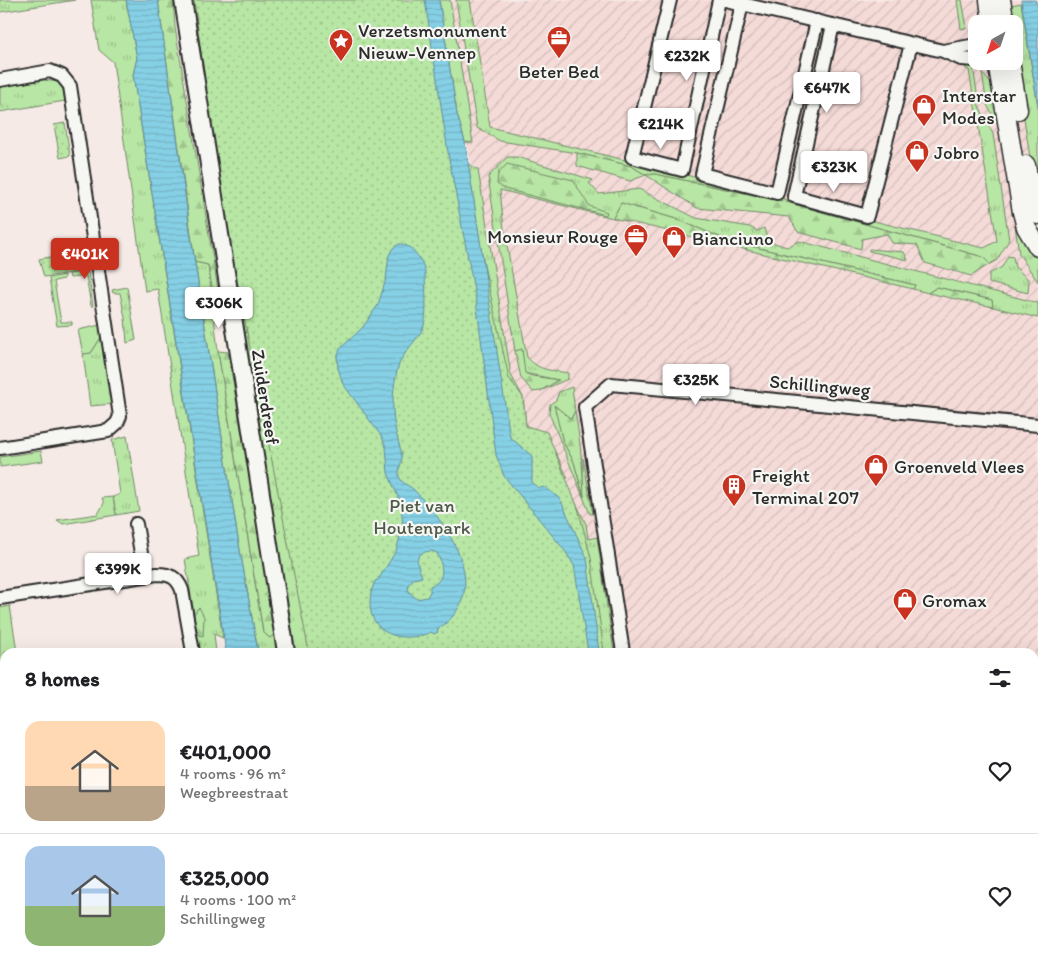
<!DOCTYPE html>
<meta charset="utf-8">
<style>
:root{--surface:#fff;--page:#f2f2f2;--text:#202124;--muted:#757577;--line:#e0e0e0;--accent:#c8321e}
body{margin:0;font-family:Itim,sans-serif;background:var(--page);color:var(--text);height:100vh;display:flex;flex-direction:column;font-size:19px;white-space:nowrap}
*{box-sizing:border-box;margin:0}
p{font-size:16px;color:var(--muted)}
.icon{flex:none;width:28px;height:28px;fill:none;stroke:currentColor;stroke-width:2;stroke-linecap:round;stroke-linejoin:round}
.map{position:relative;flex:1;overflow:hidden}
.side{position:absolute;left:0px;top:648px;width:1039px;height:321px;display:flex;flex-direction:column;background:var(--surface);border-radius:15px 15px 0 0;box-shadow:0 5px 20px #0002}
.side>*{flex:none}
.needle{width:32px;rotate:220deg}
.buttons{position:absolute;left:968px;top:15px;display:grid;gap:10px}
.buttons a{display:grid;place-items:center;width:55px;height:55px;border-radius:10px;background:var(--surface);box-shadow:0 5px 20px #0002;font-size:25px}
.price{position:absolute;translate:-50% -42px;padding:0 11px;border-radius:5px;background:#fff;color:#222;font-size:16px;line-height:32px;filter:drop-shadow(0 1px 2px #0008)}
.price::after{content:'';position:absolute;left:50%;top:30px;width:15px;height:11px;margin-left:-8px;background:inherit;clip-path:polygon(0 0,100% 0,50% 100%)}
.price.active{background:var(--accent);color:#fff}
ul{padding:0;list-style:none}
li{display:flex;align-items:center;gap:15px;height:125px;padding:0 25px}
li+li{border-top:1px solid var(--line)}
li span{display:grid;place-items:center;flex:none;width:140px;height:100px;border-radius:15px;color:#555}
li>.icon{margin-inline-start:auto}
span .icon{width:60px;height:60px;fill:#fffc;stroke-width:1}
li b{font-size:21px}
h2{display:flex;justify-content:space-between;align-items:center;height:60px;padding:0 25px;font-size:21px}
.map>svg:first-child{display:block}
.industrial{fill:url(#industrial-furrows);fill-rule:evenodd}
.grass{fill:url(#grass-tufts);stroke:#728868}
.forest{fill:url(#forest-firs);stroke:#728868}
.park{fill:url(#park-dots);stroke:#728868}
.garden{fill:#b8e6a4;stroke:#728868}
.water{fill:url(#water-rules);stroke:#628e9b;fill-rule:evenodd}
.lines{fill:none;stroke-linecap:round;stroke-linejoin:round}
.minor-casing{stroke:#2b2b2b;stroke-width:16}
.tertiary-casing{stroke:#2b2b2b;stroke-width:20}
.secondary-casing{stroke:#2b2b2b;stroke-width:21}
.minor{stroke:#f6f6f2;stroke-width:12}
.tertiary{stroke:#f6f6f2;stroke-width:16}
.secondary{stroke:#f6f6f2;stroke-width:18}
.labels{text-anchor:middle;stroke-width:4.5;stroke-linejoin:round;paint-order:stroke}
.poi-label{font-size:19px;fill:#2b2b2b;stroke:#f6f6f2;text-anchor:start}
.street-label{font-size:19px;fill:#2b2b2b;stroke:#f6f6f2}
.park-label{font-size:19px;fill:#4e5a49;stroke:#f6f6f2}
</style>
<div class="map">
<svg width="1038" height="968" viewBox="0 0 1038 968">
<defs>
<pattern id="industrial-furrows" width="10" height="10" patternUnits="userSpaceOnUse" patternTransform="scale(1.25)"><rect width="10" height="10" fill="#f5dbd8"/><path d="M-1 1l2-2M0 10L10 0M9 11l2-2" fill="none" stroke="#d2bcba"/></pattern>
<pattern id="grass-tufts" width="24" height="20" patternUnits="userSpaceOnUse" patternTransform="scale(1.25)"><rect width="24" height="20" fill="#b8e6a4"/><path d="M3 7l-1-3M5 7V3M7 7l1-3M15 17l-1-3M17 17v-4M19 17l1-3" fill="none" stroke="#9ec58d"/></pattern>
<pattern id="forest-firs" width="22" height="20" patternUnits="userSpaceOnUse" patternTransform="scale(1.25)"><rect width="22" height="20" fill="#b8e6a4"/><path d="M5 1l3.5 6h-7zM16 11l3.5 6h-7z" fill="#9ec58d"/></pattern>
<pattern id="park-dots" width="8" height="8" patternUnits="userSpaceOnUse" patternTransform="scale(1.25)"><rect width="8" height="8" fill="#b8e6a4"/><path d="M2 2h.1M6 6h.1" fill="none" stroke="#9ec58d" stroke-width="1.8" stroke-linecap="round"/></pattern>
<pattern id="water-rules" width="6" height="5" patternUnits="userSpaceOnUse" patternTransform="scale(1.25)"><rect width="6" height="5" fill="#86d0e6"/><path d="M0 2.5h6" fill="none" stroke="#74b3c5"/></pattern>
</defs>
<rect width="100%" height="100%" fill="#f6eae6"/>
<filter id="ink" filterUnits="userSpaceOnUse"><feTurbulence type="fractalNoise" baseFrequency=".02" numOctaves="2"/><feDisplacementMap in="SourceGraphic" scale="10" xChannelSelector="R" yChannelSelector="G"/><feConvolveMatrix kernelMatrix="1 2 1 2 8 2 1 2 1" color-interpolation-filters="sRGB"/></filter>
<g filter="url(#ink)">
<path class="industrial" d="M442,0H1038V968H624L623,964H1034V652H604L578,508L547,432L526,426L523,397L509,378ZM976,24H1014V61H976Z"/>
<path class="grass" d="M0,0H75L0,12Z
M91,0H126L137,58L133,75L223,638L214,634L216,652H200L197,634L203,635L199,607L194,614L185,559L199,556L158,289L145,291L113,62L99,50Z
M192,0H199L315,652H293L198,50Z
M439,0H450L473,143L465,142L457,114Z
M456,0H470L490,127L984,248L997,241L969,70L966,69L965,66H973L979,106L993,134L1009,240L997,260L990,264L983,257L786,202L655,174L646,175L631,166L577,153L500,141L477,128Z
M957,0H962L967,28L961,29Z
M1021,3L1038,106V191L1031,164L1014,53V24H1009L1011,5Z
M982,73L993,86L1030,245L1038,257V282L1019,254L1002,131L987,105Z
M44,80L58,82L63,89L65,101L0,112V87Z
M507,157H517L593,180L589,183L599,194L639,189L696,218L750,227L757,231L764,228L768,241L787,247L799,241L1038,303V318L993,307L992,300L937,287L928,293L913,289L915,285L746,245L747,250L727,245L729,241L676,219L621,203L613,218L500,190L504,229L527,357C539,371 550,370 568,373V379L540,391L558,380L524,373L522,350L515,351L488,177Z
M468,164L478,170L511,375L523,397L526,426C551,433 557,457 568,478L545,477L574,499L586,524L588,539L597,537L614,652H599L509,430Z
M869,249L904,252L908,260L869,251Z
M1008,256L1013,257L1015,267L1029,280L1028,293L989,283V274L1002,267Z
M195,262L208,265L218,351L263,632L270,638L276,633L279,652H258L237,533Z
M127,287L136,340L127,343L125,318L120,293H113L112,290Z
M102,336L113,404L90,406L83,354L91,353Z
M572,387L575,411L571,419L555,406L563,442L574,462L583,495V458L593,514H590L549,413L550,404L556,400L559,392Z
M127,436L139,511L116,515L113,497L120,494L112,440Z"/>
<path class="forest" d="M158,0H173L175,27L222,314L217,313L208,265L195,262Z
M577,153L631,166L646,175L655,174L786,202L983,257L990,264L971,276L925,263L917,245L892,243L887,234L862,239L861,249L798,232L789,217L697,208L646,175L630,181L577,166Z
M507,164L573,180L589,206L607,212L606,215L505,189L497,184L498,174Z
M621,203L676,219L729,241L727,245L613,218Z
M746,245L915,285L913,289L747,250Z
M937,287L992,300L993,307L928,293Z
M522,349L525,373L532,376L559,380L540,391L533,392L521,378L515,351Z
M218,351L228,352L276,633L270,638L263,632Z
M554,405L571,419L575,411C580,440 583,467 584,497L574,462L563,442Z
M199,607L204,617L203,636L197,634L194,614Z"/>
<path class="park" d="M194,0H425L509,378L523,397L526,426L547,432L578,508L591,558L604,652H309L220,193Z
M65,123L70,156L60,158L54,125Z
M74,253L78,272L44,277L39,259Z"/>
<path class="garden" d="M88,271L93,306H91L86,276L70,278L69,274Z
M64,275V279L54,281L61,322H72V325L57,326L49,278Z
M100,325L102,336L91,353L83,354L78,330Z
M41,451L43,461L0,467V457Z
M113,497L116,515L63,524L57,520L98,514L104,503L102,498Z
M10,606L17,652H5V736L0,737V608Z"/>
<path class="water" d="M126,0H158L190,231L237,533L258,652H226L133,75L137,58Z
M425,0H439L457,114L465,142L510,437L532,456V483L539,488L545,487L560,499L587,558L599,652H588L574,565L565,551L504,476L496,455L476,300L449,159Z
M1021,0H1035L1038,8V106Z
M399,244C412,244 422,260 425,271C425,285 428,317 423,328C416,342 403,352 398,367C393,386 391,408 395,427C396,437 401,447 402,457C402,463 398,469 399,476C401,484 410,485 415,491C450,527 495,592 437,630L438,632L434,634L432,632C391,648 357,625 375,581L378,580L396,551L403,526L401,504L388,473L386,447L382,437L343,384L338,368L337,357L340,349L363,327L378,305L386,279L389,255L393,248ZM432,551L437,553C443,566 446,581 430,586V592L427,597L417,599L409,592L408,585L413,579L422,577C417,564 412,552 432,551Z"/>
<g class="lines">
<defs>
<path id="minor" d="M670,0L632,157L682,170L719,0
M725,0L943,51L961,59L976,60
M742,4L702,174L777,193L817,21
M833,25L794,196L867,216L911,44
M943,51L976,45
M0,80L50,71L62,76L70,86L120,416L117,423L108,431L0,448
M136,524L145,576
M0,598L157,574C170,574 177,577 182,590L193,652
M623,652L585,407L611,384L1038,425
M1034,687H1038
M1034,829L1038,828
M0,936L5,935
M0,953L2,968
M216,964V968"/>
<path id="tertiary" d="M183,0L286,652
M336,964V968"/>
<path id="secondary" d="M989,0L992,24
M1001,0L1005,24
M997,61L1022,212L1026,227L1038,247
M1010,61L1018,110
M1026,165L1031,197L1038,215"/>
</defs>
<use href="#minor" class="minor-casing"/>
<use href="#tertiary" class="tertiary-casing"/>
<use href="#secondary" class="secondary-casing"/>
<use href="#minor" class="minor"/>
<use href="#tertiary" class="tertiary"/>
<use href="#secondary" class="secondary"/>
</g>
</g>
<defs>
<symbol id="office-pin" viewBox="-11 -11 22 30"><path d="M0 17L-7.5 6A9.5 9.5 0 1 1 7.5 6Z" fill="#c8321e" stroke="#f6f6f2"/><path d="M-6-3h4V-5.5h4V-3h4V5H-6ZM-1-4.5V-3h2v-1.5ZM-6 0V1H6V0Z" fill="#fff"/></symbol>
<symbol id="sight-pin" viewBox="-11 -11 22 30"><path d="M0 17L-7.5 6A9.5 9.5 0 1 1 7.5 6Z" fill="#c8321e" stroke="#f6f6f2"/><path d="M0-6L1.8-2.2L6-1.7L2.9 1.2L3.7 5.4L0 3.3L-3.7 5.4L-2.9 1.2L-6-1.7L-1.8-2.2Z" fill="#fff"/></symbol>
<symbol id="shop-pin" viewBox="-11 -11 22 30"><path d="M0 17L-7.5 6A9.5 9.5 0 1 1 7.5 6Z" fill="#c8321e" stroke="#f6f6f2"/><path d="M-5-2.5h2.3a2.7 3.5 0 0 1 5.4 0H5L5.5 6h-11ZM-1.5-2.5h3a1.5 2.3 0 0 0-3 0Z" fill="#fff"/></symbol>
<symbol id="building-pin" viewBox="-11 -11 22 30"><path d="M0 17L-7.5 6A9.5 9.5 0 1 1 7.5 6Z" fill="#c8321e" stroke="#f6f6f2"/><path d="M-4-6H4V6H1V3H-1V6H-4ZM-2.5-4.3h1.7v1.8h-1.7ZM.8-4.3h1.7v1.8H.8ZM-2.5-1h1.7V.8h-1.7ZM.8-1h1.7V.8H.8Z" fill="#fff"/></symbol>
</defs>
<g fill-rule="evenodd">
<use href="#office-pin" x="545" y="24" width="28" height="38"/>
<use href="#sight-pin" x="327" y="27" width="28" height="38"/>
<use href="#shop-pin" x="910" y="92" width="28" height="38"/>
<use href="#shop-pin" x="903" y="138" width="28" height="38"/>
<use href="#office-pin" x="622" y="222" width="28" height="38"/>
<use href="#shop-pin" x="660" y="224" width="28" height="38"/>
<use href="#shop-pin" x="862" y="452" width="28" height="38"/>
<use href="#building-pin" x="720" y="472" width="28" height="38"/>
<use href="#shop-pin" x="891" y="586" width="28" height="38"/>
</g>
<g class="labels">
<g class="poi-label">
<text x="358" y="37">Verzetsmonument<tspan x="358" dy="22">Nieuw-Vennep</tspan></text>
<text x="559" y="78" text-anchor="middle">Beter Bed</text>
<text x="942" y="102">Interstar<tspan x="942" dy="22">Modes</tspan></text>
<text x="934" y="159">Jobro</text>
<text x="618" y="243" text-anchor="end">Monsieur Rouge</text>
<text x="692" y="245">Bianciuno</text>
<text x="894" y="473">Groenveld Vlees</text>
<text x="752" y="482">Freight<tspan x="752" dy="22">Terminal 207</tspan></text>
<text x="922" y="607">Gromax</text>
</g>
<g class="street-label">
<text transform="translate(820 385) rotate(5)" y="7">Schillingweg</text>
<text transform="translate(266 397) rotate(81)" y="7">Zuiderdreef</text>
</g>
<g class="park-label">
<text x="422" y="512">Piet van<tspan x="422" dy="22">Houtenpark</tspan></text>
</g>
</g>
</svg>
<div class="buttons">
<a><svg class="needle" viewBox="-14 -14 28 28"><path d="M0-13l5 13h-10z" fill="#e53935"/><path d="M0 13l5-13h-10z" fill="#757577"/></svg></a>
</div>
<b class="price" style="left:687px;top:82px">€232K</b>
<b class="price" style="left:827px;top:114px">€647K</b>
<b class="price" style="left:661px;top:150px">€214K</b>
<b class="price" style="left:834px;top:193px">€323K</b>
<b class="price active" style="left:85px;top:280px">€401K</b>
<b class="price" style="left:219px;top:329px">€306K</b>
<b class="price" style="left:696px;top:406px">€325K</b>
<b class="price" style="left:118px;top:595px">€399K</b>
<section class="side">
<h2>8 homes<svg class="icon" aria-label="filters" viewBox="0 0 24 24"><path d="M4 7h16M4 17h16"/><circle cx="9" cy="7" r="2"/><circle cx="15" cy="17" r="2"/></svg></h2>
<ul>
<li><span style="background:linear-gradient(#ffd9b3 65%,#b9a48a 0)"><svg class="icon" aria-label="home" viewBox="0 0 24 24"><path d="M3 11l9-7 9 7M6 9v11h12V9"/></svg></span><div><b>€401,000</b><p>4 rooms · 96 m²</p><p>Weegbreestraat</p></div><svg class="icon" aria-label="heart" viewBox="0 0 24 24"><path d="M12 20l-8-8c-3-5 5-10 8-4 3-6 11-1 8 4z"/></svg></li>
<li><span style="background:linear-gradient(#a9c7e8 60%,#8fb573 0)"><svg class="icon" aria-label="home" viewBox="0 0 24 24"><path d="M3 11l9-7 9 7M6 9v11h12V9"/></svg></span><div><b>€325,000</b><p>4 rooms · 100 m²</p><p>Schillingweg</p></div><svg class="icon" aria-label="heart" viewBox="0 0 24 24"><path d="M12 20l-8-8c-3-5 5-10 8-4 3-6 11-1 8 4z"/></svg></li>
</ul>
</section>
</div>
